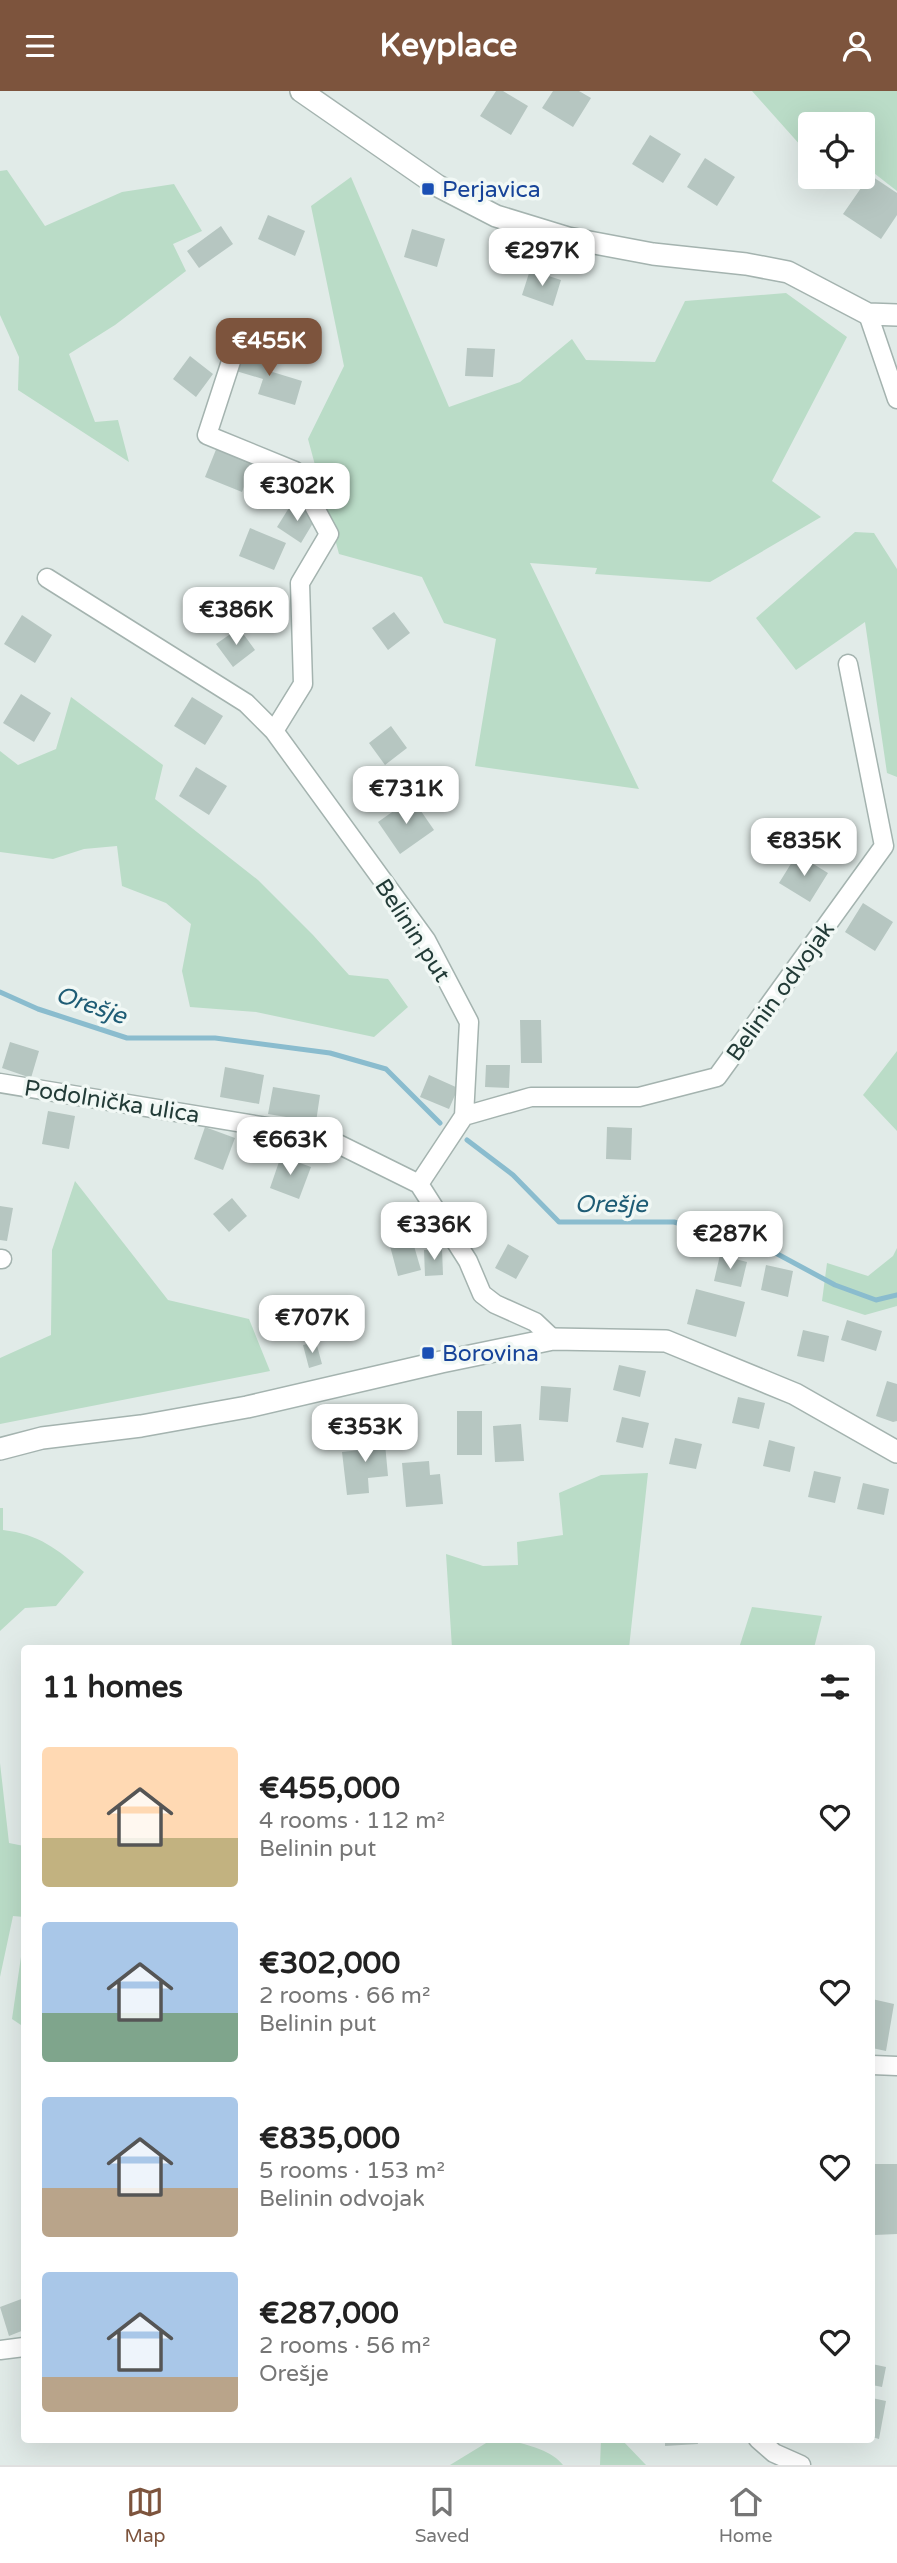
<!DOCTYPE html>
<meta charset="utf-8">
<style>
:root{--surface:#fff;--page:#f6f6f6;--text:#222;--muted:#767676;--line:#e0e0e0;--accent:#7d543d}
body{margin:0;font-family:"Varela Round",sans-serif;background:var(--page);color:var(--text);height:100vh;display:flex;flex-direction:column;font-size:26px;white-space:nowrap}
*{box-sizing:border-box;margin:0}
p{font-size:23px;color:var(--muted)}
.icon{flex:none;width:38px;height:38px;fill:none;stroke:currentColor;stroke-width:2;stroke-linecap:round;stroke-linejoin:round}
.map{position:relative;flex:1;overflow:hidden}
.side{position:absolute;left:21px;top:1554px;width:854px;height:798px;display:flex;flex-direction:column;background:var(--surface);border-radius:7px;box-shadow:0 7px 28px #0002}
.side>*{flex:none}
.fabs{position:absolute;left:798px;top:21px;display:grid;gap:14px}
.fabs a{display:grid;place-items:center;width:77px;height:77px;border-radius:7px;background:var(--surface);box-shadow:0 7px 28px #0002;font-size:35px}
.price{position:absolute;translate:-50% -60px;padding:0 16px;border-radius:14px;background:#fff;color:#222;font-size:23px;line-height:46px;filter:drop-shadow(0 2px 4px #0008)}
.price::after{content:'';position:absolute;left:50%;top:42px;width:21px;height:16px;margin-left:-10px;background:inherit;clip-path:polygon(0 0,100% 0,50% 100%)}
.price.current{background:var(--accent);color:#fff}
ul{padding:0;list-style:none}
li{display:flex;align-items:center;gap:21px;height:175px;padding:0 21px}
li span{display:grid;place-items:center;flex:none;width:196px;height:140px;border-radius:7px;color:#555}
li>.icon{margin-inline-start:auto}
span .icon{width:84px;height:84px;fill:#fffc;stroke-width:1}
li b{font-size:30px}
h2{display:flex;justify-content:space-between;align-items:center;height:84px;padding:0 21px;font-size:30px}
header{display:flex;justify-content:space-between;align-items:center;height:91px;padding:0 21px;background:var(--accent);color:#fff;font-size:32px;font-weight:700}
.tab-bar{display:flex;justify-content:space-around;align-items:center;height:98px;border-top:2px solid var(--line);background:var(--surface);font-size:19px;color:var(--muted)}
.tab-bar a{display:grid;justify-items:center;gap:4px}
.tab-bar .current{color:var(--accent)}
.map>svg:first-child{display:block}
.green{fill:#badcc7}
.lines{fill:none;stroke-linecap:round;stroke-linejoin:round}
.stream{stroke:#8abcce;stroke-width:5}
.building{fill:#b6c6c1}
.minor-casing{stroke:#a4b3af;stroke-width:21}
.tertiary-casing{stroke:#a4b3af;stroke-width:24}
.minor{stroke:#fff;stroke-width:18}
.tertiary{stroke:#fff;stroke-width:21}
.transit-dot{fill:#1a4fb4;stroke:#f1f8f5;stroke-width:2.5}
.labels{text-anchor:middle;stroke-width:7;stroke-linejoin:round;paint-order:stroke}
.transit-label{font-size:23px;fill:#164399;stroke:#f1f8f5;text-anchor:start}
.street-label{font-size:23px;fill:#223b37;stroke:#f1f8f5}
.water-label{font-size:24px;font-style:italic;fill:#1e5c75;stroke:#f1f8f5}
</style>
<header><svg class="icon" aria-label="menu" viewBox="0 0 24 24"><path d="M4 6h16M4 12h16M4 18h16"/></svg>Keyplace<svg class="icon" aria-label="person" viewBox="0 0 24 24"><circle cx="12" cy="8" r="4"/><path d="M4 21q1-7 8-7t8 7"/></svg></header>
<div class="map">
<svg width="897" height="2374" viewBox="0 0 897 2374">
<rect width="100%" height="100%" fill="#e1ebe8"/>
<path class="green" d="M752,0H897V100L870,79L863,78V33H810V65Z
M7,79L45,135L122,101L174,93L202,140L173,153L186,180L115,234L69,263L95,331L118,329L129,371L18,299L19,266L0,224V80Z
M351,86L449,316L520,291L572,248L586,269L655,271L685,210L786,202L847,246L772,390L821,426L710,491L595,483L597,477L530,472L639,698L475,675L496,548L444,532L422,486L339,463L308,348L344,275L311,115Z
M855,441L874,442L897,478V686L887,682L865,531L796,579L756,527Z
M71,606L163,674L155,708L258,789L313,844L349,884L388,888L408,916L374,946L256,921L190,916L182,880L191,833L166,812L122,795L117,755L84,758L53,768L0,761V660L18,674L56,658Z
M897,960V1040L863,1004Z
M75,1090L168,1209L249,1228L270,1280L0,1333V1267L51,1244L52,1159Z
M897,1157V1215L865,1224L822,1210L827,1172L868,1185L893,1165Z
M648,1382L629,1557H452L446,1463L483,1475L518,1474L517,1451L563,1444L559,1402L601,1384Z
M0,1417H3V1439C39,1443 57,1458 84,1481L56,1515L25,1517L0,1540Z
M752,1516L822,1525L814,1557H739Z
M0,1672L9,1752L24,1755V1826L13,1825L0,1886Z
M24,1845V1936L12,1928Z
M491,2349C512,2348 551,2357 563,2374H450Z
M601,2349H622L646,2374H600Z"/>
<g class="lines">
<path class="stream" d="M0,901L38,918L127,947H215L330,962L386,978L440,1032
M467,1049L513,1084L559,1131H674L770,1159L835,1194L876,1209L897,1204"/>
</g>
<path class="building" d="M496,0H503L528,15L511,44L480,25Z
M553,0H579L591,7L573,36L542,17Z
M650,44L681,63L663,92L632,73Z
M705,67L735,86L717,115L687,96Z
M870,84L897,102V124L881,148L843,123Z
M268,124L305,140L295,165L258,148Z
M221,135L233,153L199,177L187,160Z
M412,138L445,148L437,176L404,166Z
M530,179L561,189L553,215L522,204Z
M467,257L495,258L493,286L465,285Z
M243,258L270,267L266,279L302,290L295,314L258,303L263,288L236,280Z
M190,265L213,283L196,306L173,288Z
M217,356L254,370L242,401L205,386Z
M292,412L316,427L301,452L277,436Z
M250,437L286,452L274,479L239,465Z
M394,521L410,542L388,559L372,537Z
M22,524L52,544L35,572L4,553Z
M239,537L255,559L233,576L216,553Z
M21,603L51,622L34,651L3,632Z
M192,606L223,625L205,654L174,635Z
M391,635L407,657L385,674L369,652Z
M196,676L227,695L209,724L179,705Z
M412,707L434,739L400,763L378,731Z
M797,763L828,782L810,811L779,792Z
M863,812L893,831L875,860L845,841Z
M520,929H541L542,972H521Z
M10,951L39,960L31,987L2,977Z
M486,974H510L509,997L485,996Z
M225,976L264,984L259,1013L220,1006Z
M429,984L458,997L449,1018L420,1006Z
M273,996L320,1004L316,1031L268,1023Z
M48,1020L75,1025L69,1058L42,1053Z
M205,1036L235,1047L223,1079L194,1068Z
M607,1036L632,1037L631,1069L606,1068Z
M281,1065L311,1076L299,1108L270,1097Z
M232,1107L247,1125L229,1141L213,1123Z
M0,1115L13,1117L7,1150L0,1149Z
M412,1148L421,1179L398,1185L390,1155Z
M508,1153L529,1165L516,1188L495,1177Z
M442,1158L443,1184L425,1185L424,1159Z
M720,1164L747,1171L741,1196L714,1190Z
M766,1174L793,1180L788,1206L761,1199Z
M696,1198L745,1211L736,1246L687,1233Z
M847,1229L882,1240L876,1260L841,1249Z
M803,1239L829,1245L824,1271L797,1265Z
M316,1251L322,1273L309,1277L303,1254Z
M619,1274L646,1280L640,1306L613,1299Z
M887,1290L897,1293V1330L893,1331L876,1325Z
M541,1295L571,1297L568,1331L539,1329Z
M738,1306L765,1312L759,1338L732,1332Z
M457,1320H482V1364H457Z
M622,1326L649,1332L643,1357L616,1351Z
M521,1333L524,1370L495,1371L493,1335Z
M384,1342L388,1385L368,1387L369,1402L347,1404L342,1361L360,1359L359,1345Z
M675,1347L702,1353L696,1378L669,1373Z
M769,1349L795,1356L790,1381L763,1375Z
M429,1370L430,1384L440,1383L443,1413L406,1416L402,1372Z
M814,1380L841,1386L835,1412L808,1406Z
M863,1392L889,1398L884,1424L857,1418Z
M872,1908L894,1913L886,1960L872,1957Z
M873,2073H897V2143L875,2144Z
M24,2207V2239L9,2245L0,2216Z
M872,2273L886,2276L882,2296L872,2294Z
M872,2307L886,2310L879,2348L872,2346Z
M665,2348H697L698,2353L665,2355Z"/>
<g class="lines">
<defs>
<path id="minor" d="M868,223L897,308
M237,252L207,344L295,380L329,443L300,492L303,593L274,640
M47,487L246,612L274,640L426,849L469,931L464,1025L419,1093
M0,992L322,1045L419,1093L468,1170L482,1203L495,1213L535,1231L553,1248
M464,1025L531,1006H639L717,986L884,755L848,573
M0,1168H2
M872,1974L897,1975
M0,2259L24,2256
M758,2348L774,2362L801,2374"/>
<path id="tertiary" d="M301,0L438,95L496,125L568,147L653,163L746,173L788,181L868,223L897,224
M0,1358L42,1347L141,1335L247,1316L441,1271L553,1248L666,1250L795,1303L897,1361"/>
</defs>
<use href="#minor" class="minor-casing"/>
<use href="#tertiary" class="tertiary-casing"/>
<use href="#minor" class="minor"/>
<use href="#tertiary" class="tertiary"/>
</g>
<g class="transit-dot">
<rect x="421" y="91" width="14" height="14" rx="3.5"/>
<rect x="421" y="1255" width="14" height="14" rx="3.5"/>
</g>
<g class="labels">
<g class="transit-label">
<text x="442" y="106">Perjavica</text>
<text x="442" y="1270">Borovina</text>
</g>
<g class="street-label">
<text transform="translate(413 839) rotate(57)" y="8">Belinin put</text>
<text transform="translate(780 900) rotate(-54)" y="8">Belinin odvojak</text>
<text transform="translate(112 1010) rotate(9)" y="8">Podolnička ulica</text>
</g>
<g class="water-label">
<text transform="translate(91 914) rotate(19)" y="8">Orešje</text>
<text x="611" y="1121">Orešje</text>
</g>
</g>
</svg>
<div class="fabs">
<a><svg class="icon" aria-label="locate" viewBox="0 0 24 24"><circle cx="12" cy="12" r="6"/><path d="M12 2v4M12 18v4M2 12h4M18 12h4"/></svg></a>
</div>
<b class="price" style="left:542px;top:197px">€297K</b>
<b class="price current" style="left:269px;top:287px">€455K</b>
<b class="price" style="left:297px;top:432px">€302K</b>
<b class="price" style="left:236px;top:556px">€386K</b>
<b class="price" style="left:406px;top:735px">€731K</b>
<b class="price" style="left:804px;top:787px">€835K</b>
<b class="price" style="left:290px;top:1086px">€663K</b>
<b class="price" style="left:434px;top:1171px">€336K</b>
<b class="price" style="left:730px;top:1180px">€287K</b>
<b class="price" style="left:312px;top:1264px">€707K</b>
<b class="price" style="left:365px;top:1373px">€353K</b>
<section class="side">
<h2>11 homes<svg class="icon" aria-label="filters" viewBox="0 0 24 24"><path d="M4 7h16M4 17h16"/><circle cx="9" cy="7" r="2"/><circle cx="15" cy="17" r="2"/></svg></h2>
<ul>
<li><span style="background:linear-gradient(#ffd9b3 65%,#c2b280 0)"><svg class="icon" aria-label="home" viewBox="0 0 24 24"><path d="M3 11l9-7 9 7M6 9v11h12V9"/></svg></span><div><b>€455,000</b><p>4 rooms · 112 m²</p><p>Belinin put</p></div><svg class="icon" aria-label="heart" viewBox="0 0 24 24"><path d="M12 20l-8-8c-3-5 5-10 8-4 3-6 11-1 8 4z"/></svg></li>
<li><span style="background:linear-gradient(#a9c7e8 65%,#7fa58c 0)"><svg class="icon" aria-label="home" viewBox="0 0 24 24"><path d="M3 11l9-7 9 7M6 9v11h12V9"/></svg></span><div><b>€302,000</b><p>2 rooms · 66 m²</p><p>Belinin put</p></div><svg class="icon" aria-label="heart" viewBox="0 0 24 24"><path d="M12 20l-8-8c-3-5 5-10 8-4 3-6 11-1 8 4z"/></svg></li>
<li><span style="background:linear-gradient(#a9c7e8 65%,#b9a48a 0)"><svg class="icon" aria-label="home" viewBox="0 0 24 24"><path d="M3 11l9-7 9 7M6 9v11h12V9"/></svg></span><div><b>€835,000</b><p>5 rooms · 153 m²</p><p>Belinin odvojak</p></div><svg class="icon" aria-label="heart" viewBox="0 0 24 24"><path d="M12 20l-8-8c-3-5 5-10 8-4 3-6 11-1 8 4z"/></svg></li>
<li><span style="background:linear-gradient(#a9c7e8 75%,#b9a48a 0)"><svg class="icon" aria-label="home" viewBox="0 0 24 24"><path d="M3 11l9-7 9 7M6 9v11h12V9"/></svg></span><div><b>€287,000</b><p>2 rooms · 56 m²</p><p>Orešje</p></div><svg class="icon" aria-label="heart" viewBox="0 0 24 24"><path d="M12 20l-8-8c-3-5 5-10 8-4 3-6 11-1 8 4z"/></svg></li>
</ul>
</section>
</div>
<nav class="tab-bar">
<a class="current"><svg class="icon" aria-label="map" viewBox="0 0 24 24"><path d="M3 6l6-2 6 2 6-2v14l-6 2-6-2-6 2zM9 4v14M15 6v14"/></svg>Map</a>
<a><svg class="icon" aria-label="saved" viewBox="0 0 24 24"><path d="M7 4h10v16l-5-4-5 4z"/></svg>Saved</a>
<a><svg class="icon" aria-label="home" viewBox="0 0 24 24"><path d="M3 11l9-7 9 7M6 9v11h12V9"/></svg>Home</a>
</nav>
